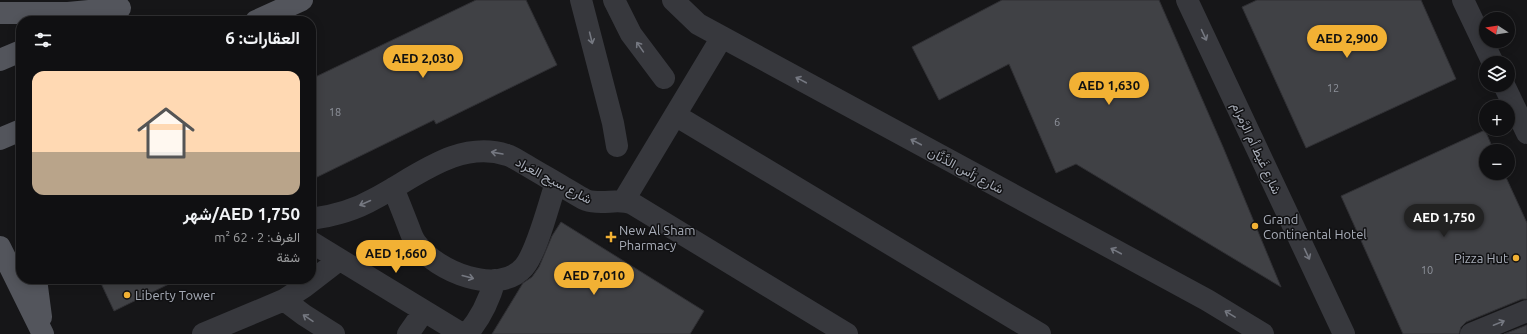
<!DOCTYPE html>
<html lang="ar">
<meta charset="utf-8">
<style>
:root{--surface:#101012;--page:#1e1e20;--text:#f1f3f6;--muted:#9c9d9f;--line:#303032;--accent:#f2b134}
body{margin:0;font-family:Ubuntu,Vazirmatn,sans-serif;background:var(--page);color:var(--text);direction:rtl;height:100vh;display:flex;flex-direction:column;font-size:15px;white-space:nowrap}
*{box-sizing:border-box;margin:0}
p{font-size:13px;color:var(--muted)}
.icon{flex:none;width:22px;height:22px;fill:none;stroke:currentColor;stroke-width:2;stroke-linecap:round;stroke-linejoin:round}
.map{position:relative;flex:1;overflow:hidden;direction:ltr}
.drawer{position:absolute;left:16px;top:16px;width:300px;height:268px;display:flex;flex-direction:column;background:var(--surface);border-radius:16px;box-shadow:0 2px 10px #0003,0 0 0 1px var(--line);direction:rtl}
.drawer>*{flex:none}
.needle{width:26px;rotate:282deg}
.controls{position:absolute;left:1479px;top:12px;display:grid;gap:8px}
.controls a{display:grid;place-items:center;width:36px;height:36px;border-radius:50%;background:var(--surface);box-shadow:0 2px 10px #0003,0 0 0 1px var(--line);font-size:20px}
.price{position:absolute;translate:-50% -34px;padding:0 9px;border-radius:14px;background:var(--accent);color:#111;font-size:13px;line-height:26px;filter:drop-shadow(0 1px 2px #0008)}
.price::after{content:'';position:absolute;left:50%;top:24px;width:12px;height:9px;margin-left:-6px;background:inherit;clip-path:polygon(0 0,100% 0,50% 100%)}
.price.active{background:#222;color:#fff}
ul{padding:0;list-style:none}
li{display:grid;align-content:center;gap:8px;height:212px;padding:0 16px}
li+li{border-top:1px solid var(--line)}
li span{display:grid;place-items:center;height:124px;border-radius:12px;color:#555}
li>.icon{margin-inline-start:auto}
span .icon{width:72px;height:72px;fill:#fffc;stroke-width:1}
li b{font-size:17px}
h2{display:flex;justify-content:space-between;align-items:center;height:48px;padding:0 16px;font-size:17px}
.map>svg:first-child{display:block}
.building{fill:#404145;stroke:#303034}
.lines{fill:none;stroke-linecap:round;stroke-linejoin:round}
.minor{stroke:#37383d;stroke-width:22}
.major{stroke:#53555c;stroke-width:22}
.oneway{stroke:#757881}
.poi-dot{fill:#f2b134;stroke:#111113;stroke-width:1.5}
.labels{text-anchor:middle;stroke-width:3;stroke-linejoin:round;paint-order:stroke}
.number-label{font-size:11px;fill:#8e929b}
.street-label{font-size:13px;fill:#a8adb8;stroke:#111113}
.poi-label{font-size:13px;fill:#a8adb8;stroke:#111113;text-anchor:start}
</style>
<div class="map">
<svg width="1527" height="334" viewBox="0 0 1527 334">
<rect width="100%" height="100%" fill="#161618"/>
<path class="building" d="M476,0H526L557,65L436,124L434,120L311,180V79Z
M1002,0H1159L1223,147L1281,287L1076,164L1056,173L1009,64L939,100L912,47Z
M1257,0H1421L1456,79L1306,148L1242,7Z
M1485,130L1494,151H1486V173H1504L1527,223V299H1522L1466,322L1461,327L1459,334H1403L1341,196Z
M561,222L704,311L690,334H492L523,283L532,277L539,267L552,236Z
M99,279H179L114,311Z
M1527,325V334H1504Z"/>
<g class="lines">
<path class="minor" d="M581,0L613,123L617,146
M614,0L631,34L664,78
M673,0L698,24L722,37L1207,300L1263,334
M1187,0L1344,334
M1463,0L1493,63
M1504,85L1527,133
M675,115L1040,334
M393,188C399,202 404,215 409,228C411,233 413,240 417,244C436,271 498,297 524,267C537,252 549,203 556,183
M624,200L722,37
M311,219C333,216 355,210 374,199C415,178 458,139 507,155C514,157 520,162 526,165C539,173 552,180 565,188C572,192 579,197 586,200C603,206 618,197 633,204L847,334
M311,242L462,334
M284,300L304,315L334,334
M203,334L284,300L304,287L339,260
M408,334L424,311
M467,334C481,318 489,301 495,280
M1471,334L1527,311"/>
<path class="major" d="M0,13H68L120,8
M256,21L302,0
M0,60L21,51
M0,139L21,130
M0,247L43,334
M36,279L41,317"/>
</g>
<defs><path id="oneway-shaft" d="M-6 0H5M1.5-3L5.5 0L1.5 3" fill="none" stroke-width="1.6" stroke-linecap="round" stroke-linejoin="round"/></defs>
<g class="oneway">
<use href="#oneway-shaft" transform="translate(1204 35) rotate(65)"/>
<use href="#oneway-shaft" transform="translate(591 38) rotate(76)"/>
<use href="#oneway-shaft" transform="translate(640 47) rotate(-125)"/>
<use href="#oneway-shaft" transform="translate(801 80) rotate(-152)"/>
<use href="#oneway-shaft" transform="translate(916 142) rotate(-152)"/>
<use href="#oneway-shaft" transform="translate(497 153) rotate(-170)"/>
<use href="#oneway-shaft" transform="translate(365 203) rotate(156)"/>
<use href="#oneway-shaft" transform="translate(1116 251) rotate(-152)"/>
<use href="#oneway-shaft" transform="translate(1307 254) rotate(65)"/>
<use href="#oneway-shaft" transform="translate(468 277) rotate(15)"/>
<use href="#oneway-shaft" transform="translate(1230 314) rotate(-149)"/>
<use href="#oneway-shaft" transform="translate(308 318) rotate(-146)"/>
<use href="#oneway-shaft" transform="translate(1499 323) rotate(-22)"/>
</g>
<g class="poi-dot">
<circle cx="1255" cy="226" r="4"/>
<path d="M609 231h4v4h4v4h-4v4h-4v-4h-4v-4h4z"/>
<circle cx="1516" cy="258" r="4"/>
<circle cx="127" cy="295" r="4"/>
</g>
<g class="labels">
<g class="number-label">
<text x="1333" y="92">12</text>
<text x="335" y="116">18</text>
<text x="1057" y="126">6</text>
<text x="1427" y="274">10</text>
</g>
<g class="street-label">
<text transform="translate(1257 148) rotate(65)" y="5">شارع غَيط أم الرَّمرام</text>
<text transform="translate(966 170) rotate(28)" y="5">شارع رَأس الدَّنَّان</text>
<text transform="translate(554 180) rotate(28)" y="5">شارع سيح العَراد</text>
</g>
<g class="poi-label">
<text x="1263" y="224">Grand<tspan x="1263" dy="15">Continental Hotel</tspan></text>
<text x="619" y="235">New Al Sham<tspan x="619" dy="15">Pharmacy</tspan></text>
<text x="1508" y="263" text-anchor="end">Pizza Hut</text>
<text x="135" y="300">Liberty Tower</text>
</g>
</g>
</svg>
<div class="controls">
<a><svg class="needle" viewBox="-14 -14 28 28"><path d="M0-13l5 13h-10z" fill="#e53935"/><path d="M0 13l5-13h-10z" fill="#9c9d9f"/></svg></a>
<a><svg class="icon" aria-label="layers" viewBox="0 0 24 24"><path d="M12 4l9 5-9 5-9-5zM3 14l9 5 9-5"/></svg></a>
<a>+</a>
<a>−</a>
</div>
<b class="price" style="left:1347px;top:59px">AED 2,900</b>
<b class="price" style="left:423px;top:79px">AED 2,030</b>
<b class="price" style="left:1109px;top:106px">AED 1,630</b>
<b class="price active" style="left:1444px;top:238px">AED 1,750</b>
<b class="price" style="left:396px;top:274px">AED 1,660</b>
<b class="price" style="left:594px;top:296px">AED 7,010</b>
<section class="drawer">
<h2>العقارات: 6<svg class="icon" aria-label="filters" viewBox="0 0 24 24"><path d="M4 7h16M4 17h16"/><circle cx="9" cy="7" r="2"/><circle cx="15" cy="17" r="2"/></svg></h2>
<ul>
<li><span style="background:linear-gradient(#ffd9b3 65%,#b9a48a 0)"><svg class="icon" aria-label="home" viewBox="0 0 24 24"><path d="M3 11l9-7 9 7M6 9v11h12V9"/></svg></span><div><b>AED 1,750/شهر</b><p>الغرف: 2 · 62 m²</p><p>شقة</p></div></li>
</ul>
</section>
</div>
